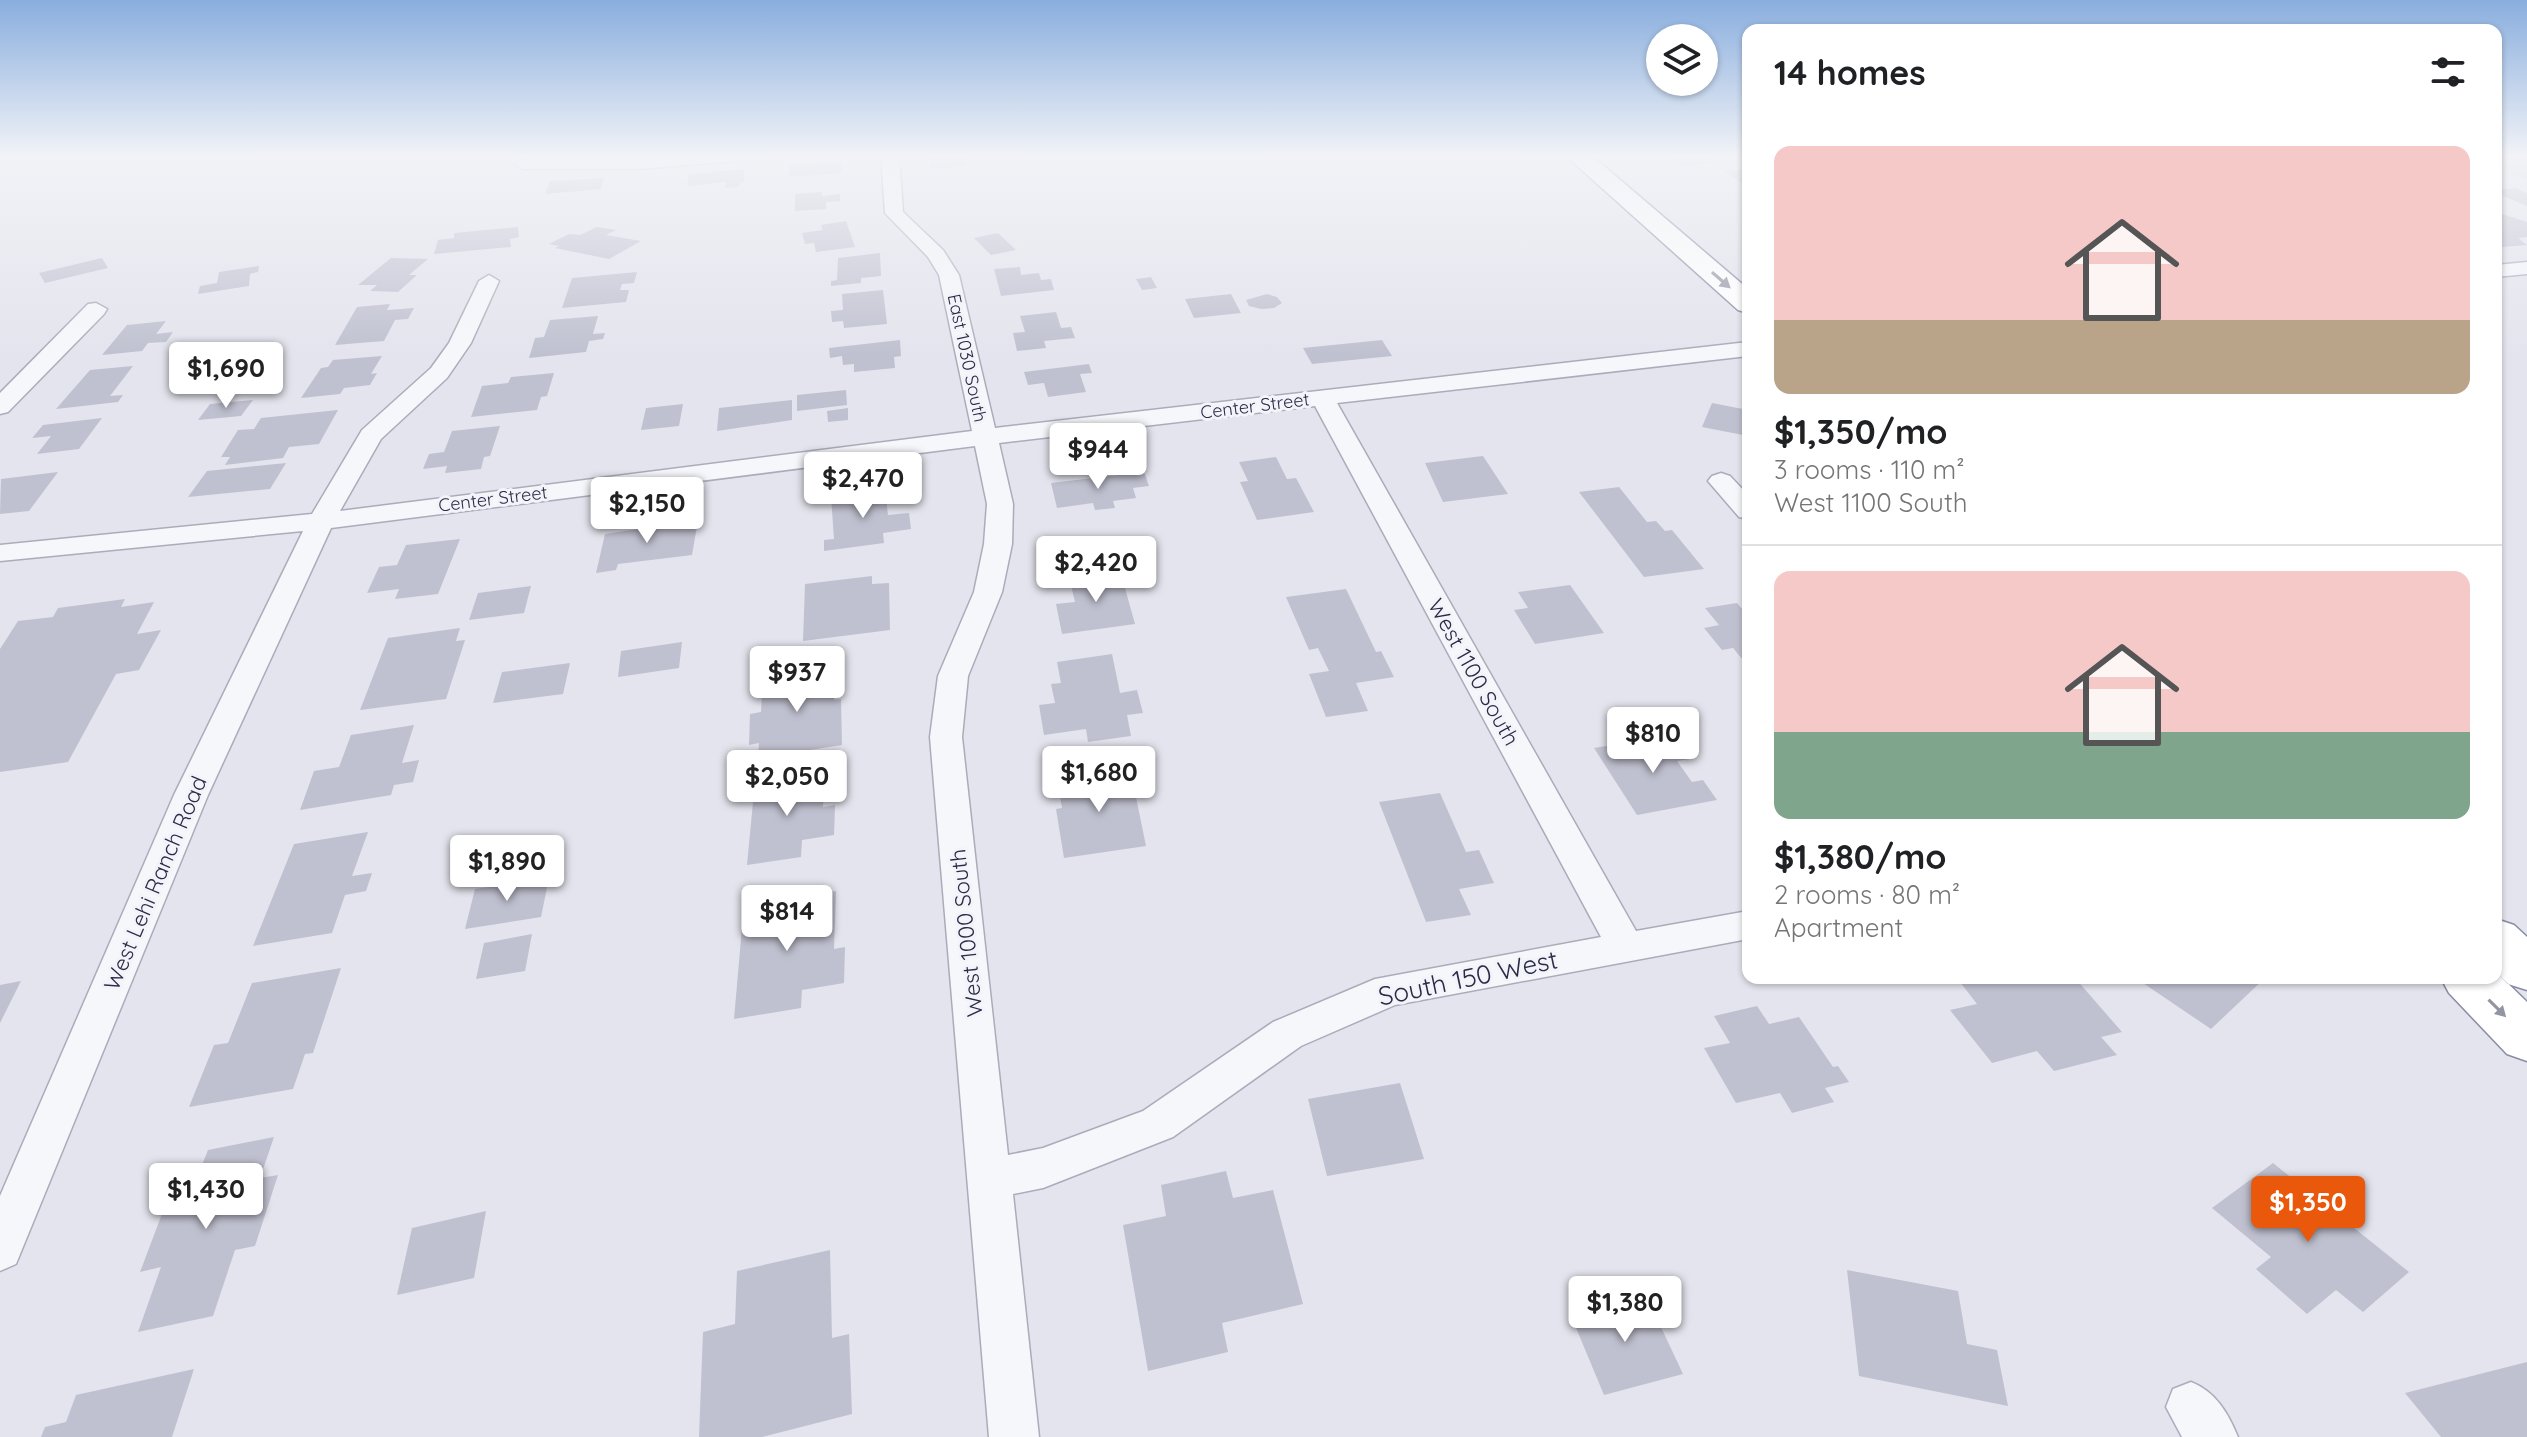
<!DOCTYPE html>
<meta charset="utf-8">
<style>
:root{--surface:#fff;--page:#f6f6f6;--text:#202124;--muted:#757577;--line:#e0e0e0;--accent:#ea580c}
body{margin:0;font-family:Quicksand,sans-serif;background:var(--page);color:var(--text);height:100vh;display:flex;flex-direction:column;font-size:30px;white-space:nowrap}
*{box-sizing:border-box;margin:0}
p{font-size:26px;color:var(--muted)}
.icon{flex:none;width:44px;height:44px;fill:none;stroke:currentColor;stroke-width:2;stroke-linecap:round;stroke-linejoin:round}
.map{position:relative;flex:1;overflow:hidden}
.panel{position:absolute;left:1742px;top:24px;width:760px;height:960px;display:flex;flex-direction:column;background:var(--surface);border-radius:16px;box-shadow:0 2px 6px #0004}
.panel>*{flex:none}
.buttons{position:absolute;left:1646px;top:24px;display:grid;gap:16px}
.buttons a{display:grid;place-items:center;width:72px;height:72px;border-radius:50%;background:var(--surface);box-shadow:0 2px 6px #0004;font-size:40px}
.price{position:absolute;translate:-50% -68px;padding:0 18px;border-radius:8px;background:#fff;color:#222;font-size:26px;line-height:52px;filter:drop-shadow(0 2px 4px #0008)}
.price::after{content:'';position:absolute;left:50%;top:48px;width:24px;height:18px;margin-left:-12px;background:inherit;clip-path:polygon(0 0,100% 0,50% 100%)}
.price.current{background:var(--accent);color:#fff}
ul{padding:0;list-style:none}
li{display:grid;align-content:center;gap:16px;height:424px;padding:0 32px}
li+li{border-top:2px solid var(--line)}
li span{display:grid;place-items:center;height:248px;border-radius:16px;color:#555}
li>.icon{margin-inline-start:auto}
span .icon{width:144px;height:144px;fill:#fffc;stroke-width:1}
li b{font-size:34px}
h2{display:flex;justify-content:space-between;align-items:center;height:96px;padding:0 32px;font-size:34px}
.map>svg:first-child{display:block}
.green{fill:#c3d7c4}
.building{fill:#c0c1d0}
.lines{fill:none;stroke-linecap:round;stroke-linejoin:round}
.minor-casing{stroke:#abacbb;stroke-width:3}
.highway-casing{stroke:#898ca5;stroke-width:3}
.minor{fill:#f6f7fa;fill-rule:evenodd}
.highway{fill:#fff;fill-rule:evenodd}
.oneway{fill:#9495a3}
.labels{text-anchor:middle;stroke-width:6;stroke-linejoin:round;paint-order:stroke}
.far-street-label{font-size:18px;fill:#292b47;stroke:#f3f4f9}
.street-label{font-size:22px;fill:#292b47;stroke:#f3f4f9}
.near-street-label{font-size:26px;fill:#292b47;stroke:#f3f4f9}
</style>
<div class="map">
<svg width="2527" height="1437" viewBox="0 0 2527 1437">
<rect width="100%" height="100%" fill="#e3e4ed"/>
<path class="green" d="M2496,155H2527V180L2496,168Z"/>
<path class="building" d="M962,155L965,166L931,169L928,158Z
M1661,155H1702L1713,163L1683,165Z
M841,162L842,173L789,177V164Z
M744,169V182H740L739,187L725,188L726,182L687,186L689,174Z
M1748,169V188L1725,171Z
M604,178L601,189L545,194L550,181Z
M2516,188L2527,193V206L2496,193V190Z
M822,192V196L840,194V201L826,202V209L795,211V194Z
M2496,212L2527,222V237L2518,238L2527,245L2503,247L2496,244Z
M846,221L855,247L816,252L814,243L805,244L802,233L823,230L821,225Z
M518,227L519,237L510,239L511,247L434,254L438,240L454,238V233Z
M597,227L616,230L606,235L641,241L609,259L555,248L559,246L549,244L569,234L580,235Z
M998,233L1016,250L991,255L974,238Z
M880,253L881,276L861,278V283L831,286V281L837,280L838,258Z
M102,258L108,268L45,283L39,273Z
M391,258L428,259L409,275H417L398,292L370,291L377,285H358Z
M259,266L258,272L250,274L249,286L198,294L200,286L217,283L219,272Z
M1020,267L1021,275L1039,273L1041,280L1051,279L1054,290L1001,296L994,269Z
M637,272L634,283L622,284L620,290H629L626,302L562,308L572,278Z
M1151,277L1157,288L1142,290L1136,279Z
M883,290L887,324L844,328L843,321L832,322L831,311L843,310L842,294Z
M1231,294L1241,313L1194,318L1185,299Z
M1267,294L1277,297L1282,303L1274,308L1261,309L1249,306L1246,300Z
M390,304L387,310L414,308L408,319L395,320L384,341L335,345L357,307Z
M1056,312L1061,328L1071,327L1075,338L1044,341L1046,348L1017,351L1013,333L1025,332L1020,316Z
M598,316L593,334L605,333L603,339L589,341L586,352L529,358L535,338L544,337L550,320Z
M166,321L156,334L173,332L166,342L148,343L142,351L102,355L127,325Z
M900,340L901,356L894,357L895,368L854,372V364L843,365L842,356L830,358L829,348Z
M1382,340L1392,356L1312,364L1303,348Z
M382,356L371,374L377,373L370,385L344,388L340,394L301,398L321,368L328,367L333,360Z
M1089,364L1092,373L1080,374L1086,392L1048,397L1044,383L1028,385L1024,372Z
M133,366L110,396L123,395L118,402L56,409L90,370Z
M554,373L547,396L541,397L537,410L471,417L482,386L508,383L511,377Z
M846,390L847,405L797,411V395Z
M253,400L241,416L198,420L210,404Z
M792,400V420L717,431L719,408Z
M1712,403L1748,410V436L1702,427Z
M683,404L679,426L641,430L646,408Z
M848,408V420L828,422L827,411Z
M338,410L319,444L289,447L283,458L225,465L230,457H221L238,430L254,429L261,418Z
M102,418L79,449L37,454L51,436L32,438L43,425Z
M500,426L490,456L484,457L481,469L445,473L447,466L423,469L429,454L444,452L452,431Z
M1483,456L1508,494L1443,502L1425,463Z
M1276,457L1287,479L1296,478L1314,512L1257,520L1240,482L1248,481L1239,462Z
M286,463L270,489L188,497L207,471Z
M58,472L29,511L0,514L1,479Z
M1144,472L1149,486L1133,488L1136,498L1113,501L1115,508L1095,510L1093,503L1057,508L1051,483Z
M1619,487L1647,522L1656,521L1665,531L1672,530L1704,569L1644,577L1579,492Z
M885,489L888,515L909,513L911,529L883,533L884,543L824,551V540L834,539L831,496Z
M698,520L692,555L618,564L616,570L596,573L605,534Z
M460,539L438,594L395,599L399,589L367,593L379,567L397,565L406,545Z
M1120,570L1135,624L1062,634L1056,604L1075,602L1069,577Z
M872,576V584L889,583L890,630L803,641L805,584Z
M1570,585L1604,633L1535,644L1514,610L1528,608L1518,592Z
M531,586L524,613L469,620L478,593Z
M1346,589L1376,652L1381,651L1394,677L1356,683L1368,711L1326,717L1309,674L1329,671L1318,648L1309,650L1286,597Z
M125,599L121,607L154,602L137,634L161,630L139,670L116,674L68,762L0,772V649L18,621L53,617L58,608Z
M1737,603L1748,616V666L1733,648L1722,650L1704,628L1719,625L1705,608Z
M460,628L456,641L465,640L446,699L360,710L388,638Z
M682,642L679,668L618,677L621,651Z
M1112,654L1120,693L1137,690L1143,713L1127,715L1131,736L1088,742L1086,729L1044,735L1039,705L1055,703L1051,684L1061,683L1057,662Z
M570,663L563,694L493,703L502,672Z
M823,668V677L834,676V700L841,699L842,745L758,758L759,743L749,745L750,714L761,712L763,676Z
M414,725L402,763L419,760L413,782L394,785L391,795L300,810L314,771L339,767L351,735Z
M1672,735L1689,759L1677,761L1692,782L1703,780L1717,800L1637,815L1594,748Z
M1130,768L1146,846L1064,858L1056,809L1062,808L1057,779Z
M814,773L813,786L824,784L823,807L835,805L834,835L802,840L801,857L747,865L755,781Z
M1440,793L1466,852L1479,850L1494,883L1459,889L1471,915L1426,922L1379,802Z
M368,832L352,876L372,873L366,891L345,895L332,933L253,946L294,844Z
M549,878L541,917L465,929L475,889Z
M836,891L834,949L845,947L844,983L802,990L801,1008L734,1019L744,905Z
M532,934L525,971L476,979L484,943Z
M341,968L313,1053L305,1054L293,1089L189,1107L214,1045L228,1043L252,983Z
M1957,978H2075L2122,1032L2101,1037L2117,1055L2054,1071L2037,1051L1992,1063L1950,1010L1977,1004Z
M2144,978H2265L2211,1029L2140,981Z
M21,981L0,1023V985Z
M1757,1006L1769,1024L1799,1017L1833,1067L1838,1066L1849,1082L1825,1088L1834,1102L1792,1113L1780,1093L1736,1103L1704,1048L1730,1043L1714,1016Z
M1400,1083L1424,1159L1327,1176L1308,1099Z
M274,1137L260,1178L278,1175L255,1246L235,1250L213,1316L138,1332L161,1267L140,1272L179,1169L202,1165L208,1150Z
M2273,1163L2409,1272L2363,1312L2336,1290L2307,1314L2256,1269L2271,1257L2212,1208Z
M1226,1171L1233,1198L1273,1190L1303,1304L1222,1323L1228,1352L1148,1371L1123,1225L1166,1216L1161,1185Z
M486,1211L474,1278L397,1295L412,1228Z
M830,1250L832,1338L849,1334L852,1414L762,1437H699L703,1332L735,1324L737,1271Z
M1847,1270L1958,1291L1967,1344L1997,1350L2008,1406L1859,1376Z
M1645,1293L1683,1374L1604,1395L1569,1311Z
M2527,1362V1437H2441L2405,1393Z
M194,1369L172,1437H41L45,1427L66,1422L76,1395Z"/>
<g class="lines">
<defs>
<path id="minor" d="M682,155H757L749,160L638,169H523L514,164L523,159H638Z
M881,155H899L903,212L943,250L959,275L995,428L1748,342V356L1337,403L1636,931L1748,911V939L1395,1005L1301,1046L1173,1137L1043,1188L1013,1194L1039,1437H989L930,737L938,676L974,592L984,544L987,504L975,446L331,528L208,795L16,1264L0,1271V1196L174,795L303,531L0,561V545L312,514L362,430L431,368L449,343L479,281L489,275L499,281L471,343L447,378L381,439L340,511L972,431L939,275L928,257L885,213ZM1315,406L1601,937L1375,979L1273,1022L1143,1111L1043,1148L1008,1155L962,737L968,676L1002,592L1012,544L1013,504L999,443Z
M2527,262V274L2496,277V265Z
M96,303L107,309L104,314L8,412L0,414V393L88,304Z
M1721,473L1730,476L1748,495V519L1739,517L1708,481L1712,476Z
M2191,1382C2216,1392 2228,1413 2238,1437H2182L2166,1407L2173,1389Z"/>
<path id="highway" d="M1565,155H1591L1748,289V313L1738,310Z
M2496,919L2514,925L2527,937V990L2508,984L2496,972Z
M2496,972L2527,1002V1061L2507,1054L2449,993L2441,978H2496Z"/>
</defs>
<use href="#minor" class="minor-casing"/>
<use href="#highway" class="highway-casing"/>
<use href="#minor" class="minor"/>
<use href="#highway" class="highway"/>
</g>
<defs><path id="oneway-solid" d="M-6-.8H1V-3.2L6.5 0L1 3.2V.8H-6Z" transform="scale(2)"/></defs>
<g class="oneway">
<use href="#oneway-solid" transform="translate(1721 280) rotate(41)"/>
<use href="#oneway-solid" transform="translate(2497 1008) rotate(45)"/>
</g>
<linearGradient id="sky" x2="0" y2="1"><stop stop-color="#89aede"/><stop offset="0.44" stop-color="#f2f3f7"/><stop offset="1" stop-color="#f2f3f7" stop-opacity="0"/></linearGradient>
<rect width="2527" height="356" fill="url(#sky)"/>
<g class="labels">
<g class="far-street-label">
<text transform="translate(967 358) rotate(78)" y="6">East 1030 South</text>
<text transform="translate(1255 406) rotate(-7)" y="6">Center Street</text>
<text transform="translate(493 499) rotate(-7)" y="6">Center Street</text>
</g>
<g class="street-label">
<text transform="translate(1474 672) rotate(61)" y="8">West 1100 South</text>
<text transform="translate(155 883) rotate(-67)" y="8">West Lehi Ranch Road</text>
<text transform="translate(966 933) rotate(-96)" y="8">West 1000 South</text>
</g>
<g class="near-street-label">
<text transform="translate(1468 978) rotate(-12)" y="9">South 150 West</text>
</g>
</g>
</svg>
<div class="buttons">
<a><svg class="icon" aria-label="layers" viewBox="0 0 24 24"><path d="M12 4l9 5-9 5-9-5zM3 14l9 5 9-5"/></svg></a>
</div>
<b class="price" style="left:226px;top:410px">$1,690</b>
<b class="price" style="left:1098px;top:491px">$944</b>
<b class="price" style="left:863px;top:520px">$2,470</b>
<b class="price" style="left:647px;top:545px">$2,150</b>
<b class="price" style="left:1096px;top:604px">$2,420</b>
<b class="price" style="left:797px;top:714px">$937</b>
<b class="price" style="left:1653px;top:775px">$810</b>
<b class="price" style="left:1099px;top:814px">$1,680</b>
<b class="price" style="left:787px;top:818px">$2,050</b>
<b class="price" style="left:507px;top:903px">$1,890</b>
<b class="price" style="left:787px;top:953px">$814</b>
<b class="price" style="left:206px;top:1231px">$1,430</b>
<b class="price current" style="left:2308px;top:1244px">$1,350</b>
<b class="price" style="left:1625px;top:1344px">$1,380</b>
<section class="panel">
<h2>14 homes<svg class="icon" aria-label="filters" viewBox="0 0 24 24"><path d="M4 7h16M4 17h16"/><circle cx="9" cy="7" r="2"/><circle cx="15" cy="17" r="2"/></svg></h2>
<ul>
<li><span style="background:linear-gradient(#f6c9c9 70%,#b9a48a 0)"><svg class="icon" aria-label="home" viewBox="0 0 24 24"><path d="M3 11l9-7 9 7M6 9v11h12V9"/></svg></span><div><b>$1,350/mo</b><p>3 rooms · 110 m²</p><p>West 1100 South</p></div></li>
<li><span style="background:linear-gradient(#f6c9c9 65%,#7fa58c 0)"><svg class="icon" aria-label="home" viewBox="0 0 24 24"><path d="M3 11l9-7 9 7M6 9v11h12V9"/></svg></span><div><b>$1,380/mo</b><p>2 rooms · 80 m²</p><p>Apartment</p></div></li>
</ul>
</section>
</div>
